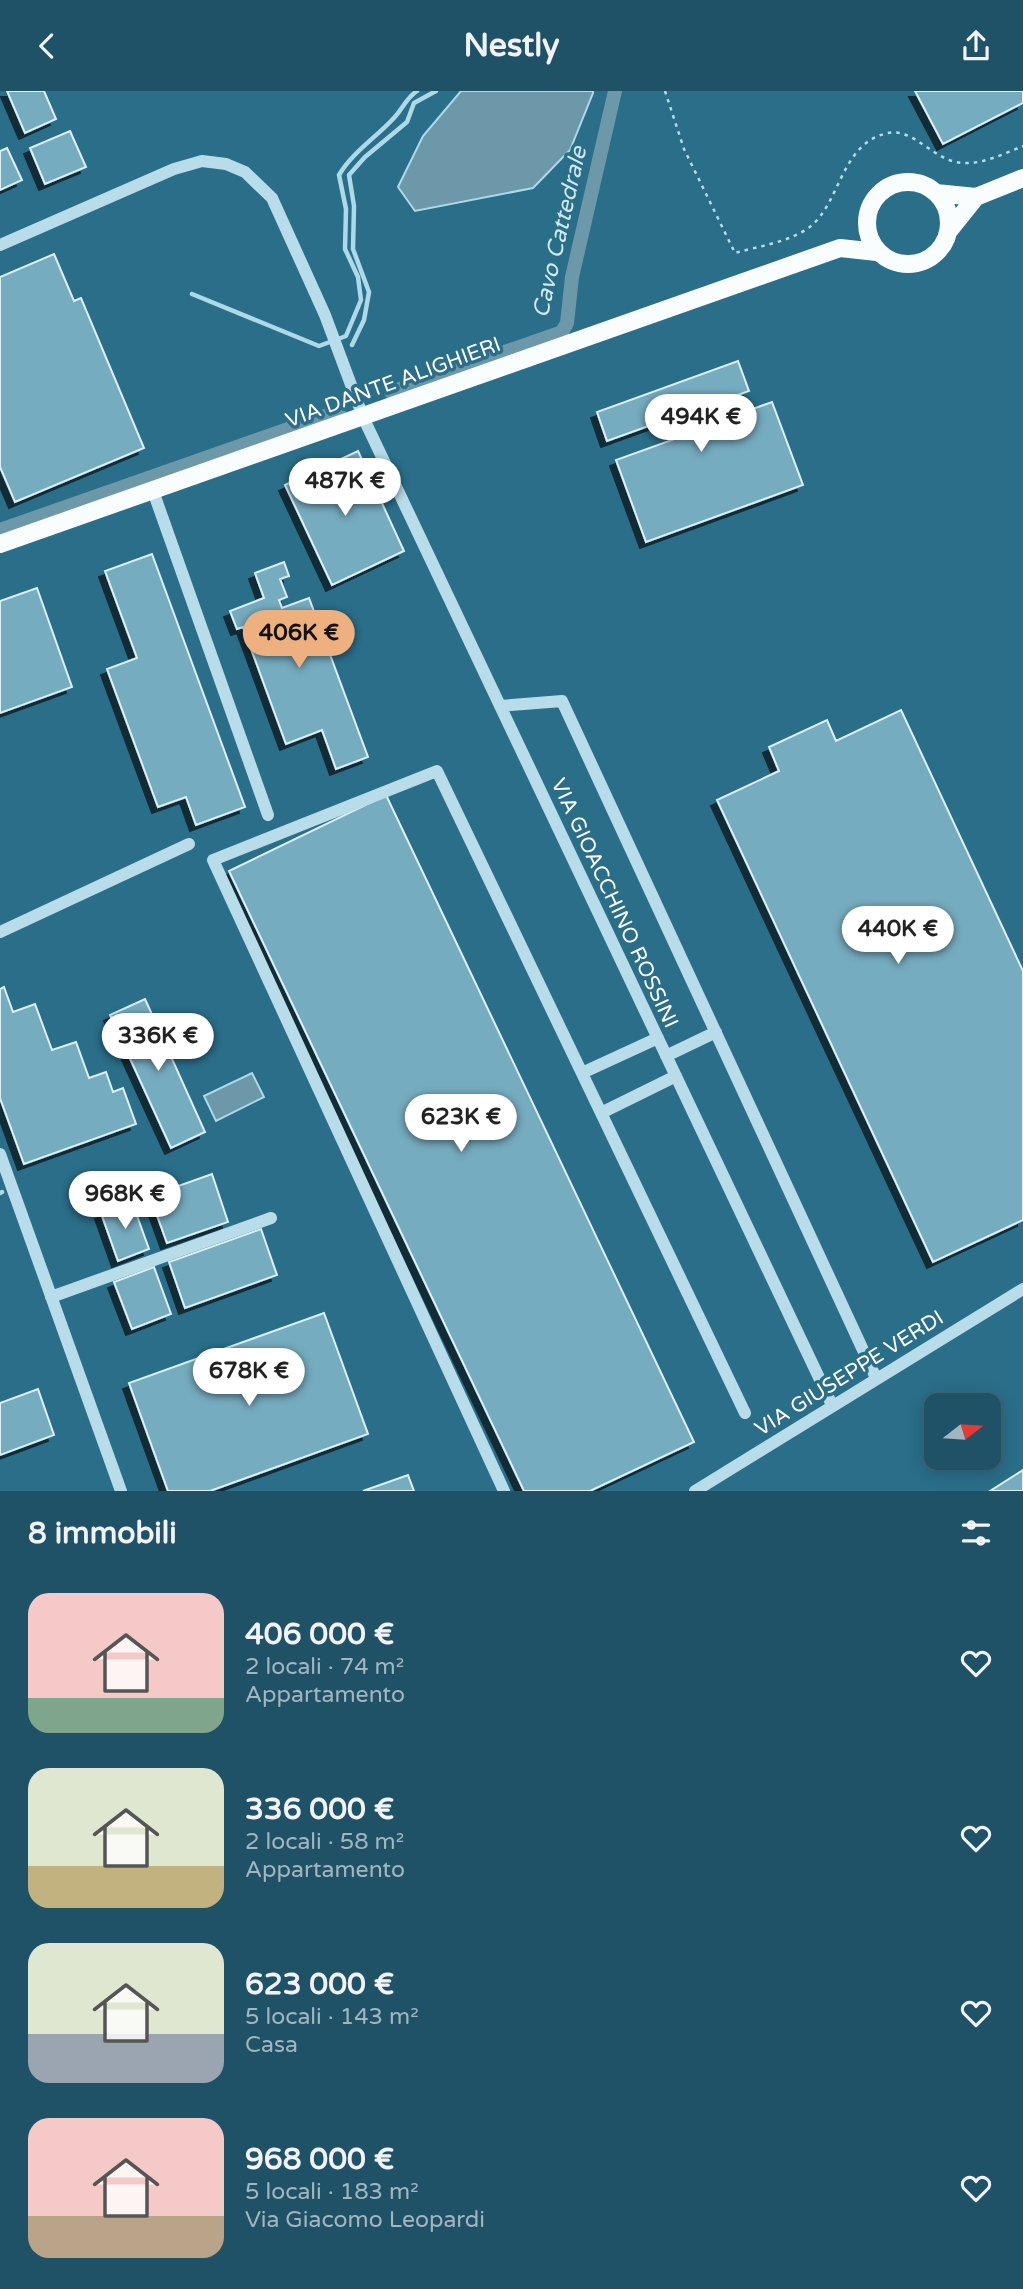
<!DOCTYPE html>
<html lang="it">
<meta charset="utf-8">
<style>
:root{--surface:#205267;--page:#28586d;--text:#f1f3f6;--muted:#a2b6c0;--line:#3d697b;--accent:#efb080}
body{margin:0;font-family:"Varela Round",sans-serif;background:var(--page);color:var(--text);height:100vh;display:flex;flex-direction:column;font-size:26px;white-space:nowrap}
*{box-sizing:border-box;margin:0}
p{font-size:23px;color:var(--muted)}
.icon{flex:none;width:38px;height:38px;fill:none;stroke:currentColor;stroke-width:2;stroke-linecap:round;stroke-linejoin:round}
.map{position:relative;height:1400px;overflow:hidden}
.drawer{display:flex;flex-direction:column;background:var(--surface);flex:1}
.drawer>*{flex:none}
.needle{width:46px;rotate:73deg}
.tools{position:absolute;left:924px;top:1302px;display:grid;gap:14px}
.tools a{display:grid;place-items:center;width:77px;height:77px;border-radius:14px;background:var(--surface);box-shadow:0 4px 18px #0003,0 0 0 2px var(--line);font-size:35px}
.price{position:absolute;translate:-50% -60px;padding:0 16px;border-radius:24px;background:#fff;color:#222;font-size:23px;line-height:46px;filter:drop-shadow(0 2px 4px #0008)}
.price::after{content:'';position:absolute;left:50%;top:42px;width:21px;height:16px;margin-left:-10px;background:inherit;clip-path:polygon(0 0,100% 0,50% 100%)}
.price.active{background:var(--accent);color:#111}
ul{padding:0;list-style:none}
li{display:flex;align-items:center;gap:21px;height:175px;padding:0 28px}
li span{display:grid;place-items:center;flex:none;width:196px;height:140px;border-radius:21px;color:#555}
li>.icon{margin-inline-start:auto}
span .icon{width:84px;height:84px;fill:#fffc;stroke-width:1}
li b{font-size:30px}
h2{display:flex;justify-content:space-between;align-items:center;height:84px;padding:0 28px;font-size:30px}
header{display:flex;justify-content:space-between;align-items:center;height:91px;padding:0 28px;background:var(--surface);font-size:32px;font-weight:700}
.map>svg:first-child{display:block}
.water{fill:#6c98aa;stroke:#add9e9;stroke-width:2}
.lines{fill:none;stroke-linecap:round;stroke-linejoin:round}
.stream{stroke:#add9e9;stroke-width:4.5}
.canal{stroke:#6c98aa;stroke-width:14}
.building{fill:#76acc0;stroke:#dcf0f7;stroke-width:2;filter:url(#shadow)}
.path{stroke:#b8dce9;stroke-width:2.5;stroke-dasharray:3.5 5;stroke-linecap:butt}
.minor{stroke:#b8dce9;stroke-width:12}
.major{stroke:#fafdfe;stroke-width:18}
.labels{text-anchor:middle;stroke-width:7;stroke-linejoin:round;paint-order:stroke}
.street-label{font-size:21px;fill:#fff;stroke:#2a6e89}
.water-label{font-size:23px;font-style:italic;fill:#d0e9f3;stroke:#2a6e89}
</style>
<header><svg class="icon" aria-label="back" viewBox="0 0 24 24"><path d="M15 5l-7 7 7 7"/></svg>Nestly<svg class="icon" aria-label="share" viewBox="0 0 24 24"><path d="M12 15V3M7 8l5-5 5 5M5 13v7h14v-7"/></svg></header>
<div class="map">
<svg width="1023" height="1400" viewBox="0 0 1023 1400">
<defs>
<filter id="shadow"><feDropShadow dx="-6" dy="6" stdDeviation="0" flood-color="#0009"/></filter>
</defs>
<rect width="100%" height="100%" fill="#2a6e89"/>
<path class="water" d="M461,0H593V2L570,59L533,97L415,120L398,96L423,45Z
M252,982L264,1006L216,1030L204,1005Z"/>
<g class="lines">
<path class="stream" d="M192,203L319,255L346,245L361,209L358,186L345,158L346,118L339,84C352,62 375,47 392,29C402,20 405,8 417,0
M352,254L364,229L369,201L353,158L354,115L349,84L365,66L407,31L414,12L436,0
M0,1102L2,1101"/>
<path class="canal" d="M391,301L562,241L567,232L572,186L615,0
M0,439L339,320"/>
</g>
<path class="building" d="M7,0H44L56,28L25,42Z
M915,0H1023V12L943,53Z
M70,40L86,76L45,93L30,57Z
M7,57L22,89L0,99V60Z
M54,163L74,210L81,207L144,357L15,411L0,376V186Z
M738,270L749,300L702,317L708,334L772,311L803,394L646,451L616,369L686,344L679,324L607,350L597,321Z
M358,360L404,460L332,494L285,394Z
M152,463L245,716L196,734L186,706L158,716L107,578L137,567L105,480Z
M284,471L289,485L280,488L287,506L279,509L282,517L309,507L368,666L336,678L322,639L286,653L243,536L237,538L230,520L264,507L255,482Z
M37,497L72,596L0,622V510Z
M901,619L1023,880V1129L933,1171L717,709L779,680L769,656L827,629L836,650Z
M386,704L694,1351L590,1400H524L229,780Z
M4,896L13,921L35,913L52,959L76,951L89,987L106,981L113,1001L123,997L136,1033L24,1073L0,1007V898Z
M145,908L205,1041L171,1057L110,924Z
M212,1083L228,1131L167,1152L150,1105Z
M132,1111L149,1158L118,1170L101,1122Z
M261,1138L277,1184L185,1217L169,1171Z
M154,1176L171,1223L132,1238L114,1191Z
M324,1222L368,1343L210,1400H168L129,1292Z
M38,1298L54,1344L0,1364V1312Z
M1023,1379V1400H990Z
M408,1384L414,1400H363Z"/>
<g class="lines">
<path class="path" d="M665,0L684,58L735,162C759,155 791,151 811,135C841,110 841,52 888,42C912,37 933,67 956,71C978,76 1003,63 1023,55"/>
<path class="minor" d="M0,154L174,78L202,70L226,73L245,81L272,107L325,224L363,326L832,1314
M153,400L268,724
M500,615L562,610L876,1287
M0,841L189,753
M666,965L716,941
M582,982L658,947
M601,1022L676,985
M0,1063L121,1400
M51,1206L271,1127
M504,1400L213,769L437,680L745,1322
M695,1400L1023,1198"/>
<path class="major" d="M867 132a41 41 0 1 1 82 0a41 41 0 1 1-82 0Z
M936,102L976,106
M948,141L976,106L1023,87
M0,453L840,157L877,161"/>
</g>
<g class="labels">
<g class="street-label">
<text transform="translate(393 291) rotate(-20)" y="7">VIA DANTE ALIGHIERI</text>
<text transform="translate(615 812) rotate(65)" y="7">VIA GIOACCHINO ROSSINI</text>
<text transform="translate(849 1282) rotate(-32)" y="7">VIA GIUSEPPE VERDI</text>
</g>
<g class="water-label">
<text transform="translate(559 141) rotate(-77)" y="8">Cavo Cattedrale</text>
</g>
</g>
</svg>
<div class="tools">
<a><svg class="needle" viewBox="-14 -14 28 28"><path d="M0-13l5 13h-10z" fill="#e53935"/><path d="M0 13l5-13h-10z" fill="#a2b6c0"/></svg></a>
</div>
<b class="price" style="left:701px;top:363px">494K €</b>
<b class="price" style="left:345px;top:427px">487K €</b>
<b class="price active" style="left:299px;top:579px">406K €</b>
<b class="price" style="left:898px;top:875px">440K €</b>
<b class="price" style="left:158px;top:982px">336K €</b>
<b class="price" style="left:461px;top:1063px">623K €</b>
<b class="price" style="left:125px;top:1140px">968K €</b>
<b class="price" style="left:249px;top:1317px">678K €</b>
</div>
<section class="drawer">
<h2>8 immobili<svg class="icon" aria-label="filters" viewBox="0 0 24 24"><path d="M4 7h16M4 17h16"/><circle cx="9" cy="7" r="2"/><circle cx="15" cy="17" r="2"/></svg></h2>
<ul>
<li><span style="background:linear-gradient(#f6c9c9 75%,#7fa58c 0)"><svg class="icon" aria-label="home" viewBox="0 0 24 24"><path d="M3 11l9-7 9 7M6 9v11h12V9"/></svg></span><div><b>406 000 €</b><p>2 locali · 74 m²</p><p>Appartamento</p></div><svg class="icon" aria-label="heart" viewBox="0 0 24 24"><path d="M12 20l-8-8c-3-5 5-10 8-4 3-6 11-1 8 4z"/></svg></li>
<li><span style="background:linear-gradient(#dfe7d0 70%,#c2b280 0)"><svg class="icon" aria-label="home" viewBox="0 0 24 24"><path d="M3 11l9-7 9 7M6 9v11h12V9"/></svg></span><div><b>336 000 €</b><p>2 locali · 58 m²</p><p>Appartamento</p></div><svg class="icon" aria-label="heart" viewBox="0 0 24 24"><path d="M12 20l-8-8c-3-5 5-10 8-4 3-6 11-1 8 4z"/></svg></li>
<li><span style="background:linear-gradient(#dfe7d0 65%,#9aa5b1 0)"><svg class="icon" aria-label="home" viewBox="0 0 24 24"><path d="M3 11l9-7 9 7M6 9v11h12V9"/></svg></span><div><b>623 000 €</b><p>5 locali · 143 m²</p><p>Casa</p></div><svg class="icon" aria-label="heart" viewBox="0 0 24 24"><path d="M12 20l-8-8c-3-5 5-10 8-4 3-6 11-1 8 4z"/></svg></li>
<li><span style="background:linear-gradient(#f6c9c9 70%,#b9a48a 0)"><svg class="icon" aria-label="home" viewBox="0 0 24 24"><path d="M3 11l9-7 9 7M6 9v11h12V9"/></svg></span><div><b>968 000 €</b><p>5 locali · 183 m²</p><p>Via Giacomo Leopardi</p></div><svg class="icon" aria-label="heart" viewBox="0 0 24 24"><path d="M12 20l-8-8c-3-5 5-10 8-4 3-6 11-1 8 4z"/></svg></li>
</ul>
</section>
